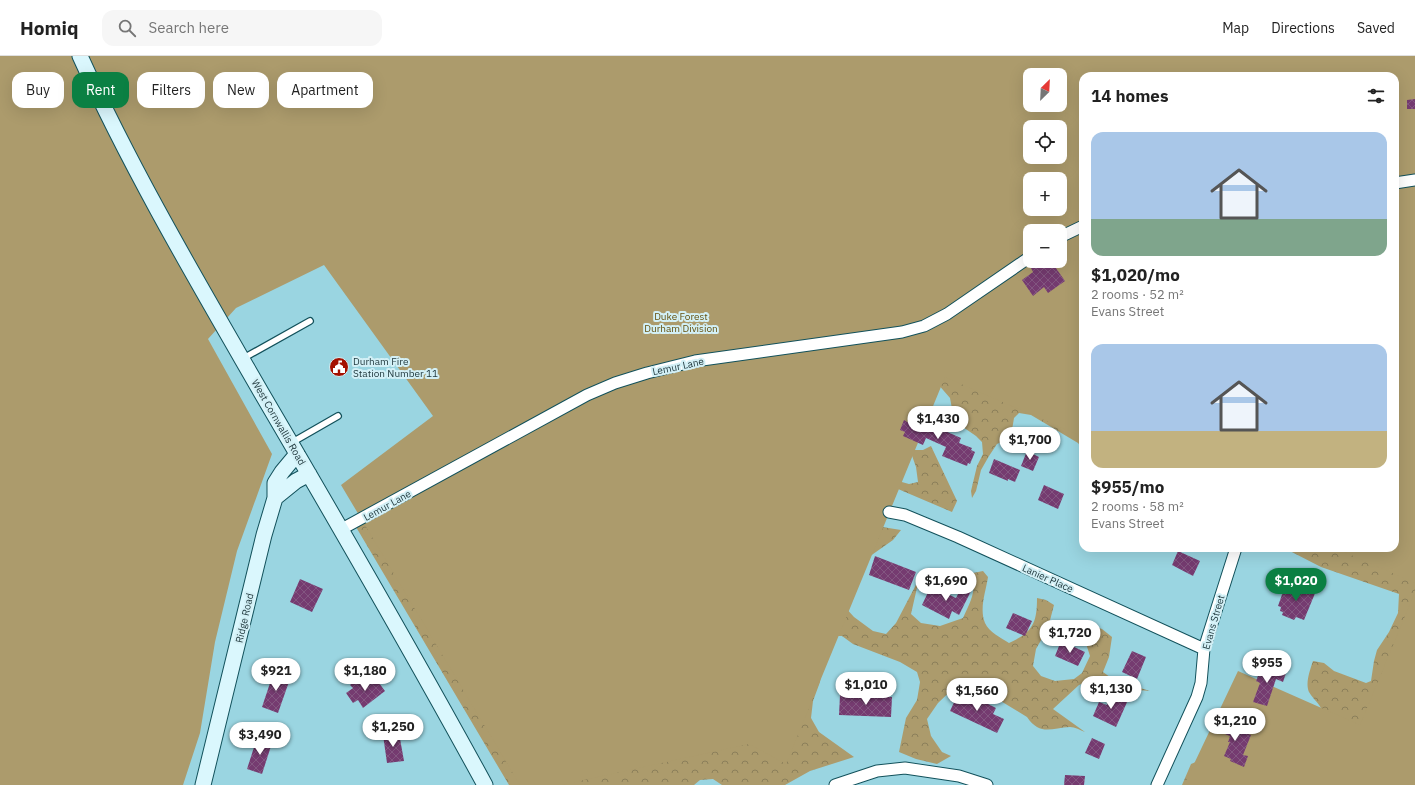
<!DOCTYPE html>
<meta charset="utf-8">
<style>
:root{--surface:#fff;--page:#f6f6f6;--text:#222;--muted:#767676;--line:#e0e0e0;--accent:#0b8043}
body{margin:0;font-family:"IBM Plex Sans",sans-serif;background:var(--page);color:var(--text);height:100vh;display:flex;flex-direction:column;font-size:15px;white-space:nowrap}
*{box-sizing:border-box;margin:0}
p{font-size:13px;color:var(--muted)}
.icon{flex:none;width:22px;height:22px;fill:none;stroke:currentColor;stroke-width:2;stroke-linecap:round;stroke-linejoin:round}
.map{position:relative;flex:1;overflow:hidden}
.panel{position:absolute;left:1079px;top:16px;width:320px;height:480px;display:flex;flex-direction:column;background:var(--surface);border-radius:12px;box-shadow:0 4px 16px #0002}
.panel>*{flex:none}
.guide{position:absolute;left:12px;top:16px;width:380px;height:36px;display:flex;gap:8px}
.needle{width:26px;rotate:24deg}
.fabs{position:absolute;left:1023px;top:12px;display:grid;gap:8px}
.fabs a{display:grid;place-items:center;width:44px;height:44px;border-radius:8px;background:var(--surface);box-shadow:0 4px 16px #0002;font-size:20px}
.price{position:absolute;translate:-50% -34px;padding:0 9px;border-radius:14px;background:#fff;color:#222;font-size:13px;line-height:26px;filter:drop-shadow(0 1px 2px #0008)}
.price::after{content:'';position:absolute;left:50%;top:24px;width:12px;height:9px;margin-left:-6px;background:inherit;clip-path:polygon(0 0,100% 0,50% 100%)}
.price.on{background:var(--accent);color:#fff}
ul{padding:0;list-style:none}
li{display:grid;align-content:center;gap:8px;height:212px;padding:0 12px}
li span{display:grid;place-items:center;height:124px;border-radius:12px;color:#555}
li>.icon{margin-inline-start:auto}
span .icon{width:72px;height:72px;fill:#fffc;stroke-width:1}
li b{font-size:17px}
h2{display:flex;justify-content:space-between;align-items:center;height:48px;padding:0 12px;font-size:17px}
.pill{padding:0 14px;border-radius:12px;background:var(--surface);box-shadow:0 4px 16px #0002;font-size:14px;line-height:36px}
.pill.on{background:var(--accent);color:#fff}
header{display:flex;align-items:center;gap:24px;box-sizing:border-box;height:56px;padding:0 20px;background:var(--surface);border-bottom:1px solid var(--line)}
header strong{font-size:19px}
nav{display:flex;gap:22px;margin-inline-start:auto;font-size:14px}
.search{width:280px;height:36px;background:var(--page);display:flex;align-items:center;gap:10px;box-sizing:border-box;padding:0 14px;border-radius:12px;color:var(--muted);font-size:15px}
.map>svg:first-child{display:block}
.forest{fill:url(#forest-crowns)}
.green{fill:#ac9b6c;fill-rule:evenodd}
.building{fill:url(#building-cross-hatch)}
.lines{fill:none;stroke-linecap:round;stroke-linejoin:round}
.lane-casing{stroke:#12515b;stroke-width:8}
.street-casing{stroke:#12515b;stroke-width:13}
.secondary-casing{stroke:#12515b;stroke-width:17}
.lane{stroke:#fff;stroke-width:5.5}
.street{stroke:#fff;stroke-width:11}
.secondary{stroke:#daf7fd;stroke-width:15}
.labels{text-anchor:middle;stroke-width:4;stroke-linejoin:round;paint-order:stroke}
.park-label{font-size:10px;fill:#64500e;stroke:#d3f0f6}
.poi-label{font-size:10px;fill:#1e363b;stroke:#d3f0f6;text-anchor:start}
.street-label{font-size:10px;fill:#1e363b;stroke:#d3f0f6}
</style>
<header>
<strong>Homiq</strong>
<div class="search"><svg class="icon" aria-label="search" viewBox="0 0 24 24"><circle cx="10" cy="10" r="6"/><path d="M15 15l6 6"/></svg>Search here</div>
<nav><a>Map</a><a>Directions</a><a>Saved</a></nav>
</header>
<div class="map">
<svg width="1415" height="729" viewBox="0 0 1415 729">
<defs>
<pattern id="forest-crowns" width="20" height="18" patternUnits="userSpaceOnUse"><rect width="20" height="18" fill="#ac9b6c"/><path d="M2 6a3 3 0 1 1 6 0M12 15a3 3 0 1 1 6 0" fill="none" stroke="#8b7f5a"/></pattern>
<pattern id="building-cross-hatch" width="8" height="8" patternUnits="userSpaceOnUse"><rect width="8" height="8" fill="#753b70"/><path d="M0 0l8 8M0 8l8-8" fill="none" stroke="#835681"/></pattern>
</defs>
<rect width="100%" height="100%" fill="#9ad5e1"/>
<path class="forest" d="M1083,277V394L1078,387L1031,359L1019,357L1014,362L1012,374L1008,383L997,388L989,400L981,414L976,435L972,442L971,435L977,410L983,398L982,386L976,380L957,367L953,358L950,342L937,327L891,423L909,428L918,426L916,411L910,394H923L931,390L957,445L952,456L891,430L870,469L901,474L893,484L866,503L844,550L854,561L873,575L886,578L896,567L919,523L911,558L921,567L940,570L963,562C971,545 976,536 973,517L983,515L988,521C986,535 979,553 985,567C989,576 1001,582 1009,587C1033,576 1037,567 1037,542L1046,544L1054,549L1048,572L1036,593L1033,610L1041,620L1055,625L1074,623L1082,617L1090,600L1081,572L1091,569L1102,573L1112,581L1109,601L1103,616L1114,624L1150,635L1127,633L1093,623L1079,629L1053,653L1085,676C1080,674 1075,671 1070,671C1051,672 1040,680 1027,661L971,627L960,626L938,647L927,663L931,680L942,696L951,700L937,708L916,703L899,696L906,662L917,644L920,626L917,616L900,606L853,588L842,580H831L825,588L820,626L813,645L811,662L819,676L854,701L810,715L785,729H722L713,723L700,724L694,729H509L356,471L368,462Z
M1284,492H1395L1415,499V729H1182L1191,708L1322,654C1319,647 1313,643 1309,636C1305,627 1310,614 1313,605L1324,607L1334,615L1366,627L1371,625L1374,605L1377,594L1389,576L1398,557L1399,538L1321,511Z"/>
<path class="green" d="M0,0H1415V527L1335,492H1395V20H1083V381L945,321L786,708L749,688L561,729H520L341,429L433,360L324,209L236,252L208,283L272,398L237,495L215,586L200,677L183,729H0ZM1030,19H1060V49H1030ZM1030,71H1060V101H1030ZM1030,123H1060V153H1030ZM1030,175H1060V205H1030Z
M1415,536V729H1184L1238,615L1360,669Z"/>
<path class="building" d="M1415,43V53H1407V44Z
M1041,205H1051L1065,225L1048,237L1044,231L1033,240L1022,224L1033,216L1031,212Z
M911,360L961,382L959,387L972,392L971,394L975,396L970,408L968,407L967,410L942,400L946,391L926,382L923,389L903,380L905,376L900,374L904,364L909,367Z
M1027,395L1039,401L1033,415L1021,410Z
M994,403L1020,414L1015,426L1008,423V425L989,417Z
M1044,429L1064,438L1058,453L1038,444Z
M1178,495L1200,505L1193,520L1172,509Z
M875,500L916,516L909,534L869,519Z
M300,523L323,533L312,556L290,546Z
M1300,529L1316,535L1304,564L1296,561L1294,564L1282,559L1283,556L1280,555L1281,551L1278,550L1285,530L1297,534Z
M931,530L956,542L962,530L971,535L959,559L952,555L949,563L922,549Z
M1013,557L1032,565L1025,580L1006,572Z
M1061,585L1085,596L1078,610L1055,600Z
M1132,595L1146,601L1137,623L1122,616Z
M1265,610L1286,617L1283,626L1276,623L1267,650L1253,646L1260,627L1256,625L1261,612L1264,613Z
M274,615L291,620L278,657L262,651Z
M361,620L368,629L376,623L385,635L363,652L358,644L353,647L346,637L353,632L350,629Z
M960,634L996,652L993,658L1004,663L997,677L950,655Z
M1112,637L1128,644L1116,671L1093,660L1099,646L1107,649Z
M840,639L892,641L891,661L839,659Z
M1222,662L1235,668L1233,672L1251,679L1243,699L1248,700L1244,711L1230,705L1231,703L1224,700L1230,686H1228L1230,680L1217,675Z
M399,677L404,705L387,707L383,679Z
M257,682L272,687L262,718L247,713Z
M1092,682L1105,688L1099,703L1085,697Z
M1065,719L1085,720L1084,729H1064Z"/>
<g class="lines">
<defs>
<path id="lane" d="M242,303L310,265
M291,387L338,360"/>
<path id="street" d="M1395,127L1415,124
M1060,181L1083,170
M889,456L905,459L958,481L1204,593
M340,474L587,339L615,327L647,317L695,305L902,276L924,270L947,258L1030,201
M835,729L877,715L905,712L959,720L987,729
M1157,729L1197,641L1201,627L1204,593L1209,577L1236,492"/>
<path id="secondary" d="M80,0C134,119 200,230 265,343C340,471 414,599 485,729
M275,442L296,425L309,418
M203,729L264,479L275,442V427L282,416L297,398"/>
</defs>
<use href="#lane" class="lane-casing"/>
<use href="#street" class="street-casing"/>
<use href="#secondary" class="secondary-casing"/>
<use href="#lane" class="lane"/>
<use href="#street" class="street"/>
<use href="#secondary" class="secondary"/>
</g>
<defs>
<symbol id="civic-disc" viewBox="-11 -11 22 22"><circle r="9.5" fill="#a41000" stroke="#d3f0f6"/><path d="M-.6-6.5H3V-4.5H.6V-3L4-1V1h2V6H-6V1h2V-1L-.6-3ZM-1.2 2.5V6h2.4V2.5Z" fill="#fff"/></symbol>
</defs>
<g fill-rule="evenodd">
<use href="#civic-disc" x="328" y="300" width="22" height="22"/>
</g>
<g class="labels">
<g class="park-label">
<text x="681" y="264">Duke Forest<tspan x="681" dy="12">Durham Division</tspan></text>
</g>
<g class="poi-label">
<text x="353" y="309">Durham Fire<tspan x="353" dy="12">Station Number 11</tspan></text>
</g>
<g class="street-label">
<text transform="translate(678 310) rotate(-12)" y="4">Lemur Lane</text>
<text transform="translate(279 366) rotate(60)" y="4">West Cornwallis Road</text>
<text transform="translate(387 449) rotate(-29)" y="4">Lemur Lane</text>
<text transform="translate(1048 522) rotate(24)" y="4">Lanier Place</text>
<text transform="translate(244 562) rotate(-77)" y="4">Ridge Road</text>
<text transform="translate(1213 566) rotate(-74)" y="4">Evans Street</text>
</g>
</g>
</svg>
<div class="fabs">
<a><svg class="needle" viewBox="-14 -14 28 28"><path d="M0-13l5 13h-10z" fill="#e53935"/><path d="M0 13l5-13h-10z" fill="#767676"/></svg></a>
<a><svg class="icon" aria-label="locate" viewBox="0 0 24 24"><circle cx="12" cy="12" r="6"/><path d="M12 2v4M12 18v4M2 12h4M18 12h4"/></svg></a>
<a>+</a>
<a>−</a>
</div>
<b class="price" style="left:938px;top:384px">$1,430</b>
<b class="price" style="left:1030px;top:405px">$1,700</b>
<b class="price" style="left:946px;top:546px">$1,690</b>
<b class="price on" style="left:1296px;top:546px">$1,020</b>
<b class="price" style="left:1070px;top:598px">$1,720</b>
<b class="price" style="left:1267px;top:628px">$955</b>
<b class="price" style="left:276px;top:636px">$921</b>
<b class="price" style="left:365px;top:636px">$1,180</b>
<b class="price" style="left:866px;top:650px">$1,010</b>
<b class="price" style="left:1111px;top:654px">$1,130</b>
<b class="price" style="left:977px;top:656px">$1,560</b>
<b class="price" style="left:1235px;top:686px">$1,210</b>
<b class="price" style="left:393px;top:692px">$1,250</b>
<b class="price" style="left:260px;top:700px">$3,490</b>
<div class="guide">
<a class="pill">Buy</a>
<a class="pill on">Rent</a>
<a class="pill">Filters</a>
<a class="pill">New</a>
<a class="pill">Apartment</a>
</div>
<section class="panel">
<h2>14 homes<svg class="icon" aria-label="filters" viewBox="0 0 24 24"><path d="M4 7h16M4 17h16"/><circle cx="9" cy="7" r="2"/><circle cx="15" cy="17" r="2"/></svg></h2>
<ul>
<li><span style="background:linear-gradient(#a9c7e8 70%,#7fa58c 0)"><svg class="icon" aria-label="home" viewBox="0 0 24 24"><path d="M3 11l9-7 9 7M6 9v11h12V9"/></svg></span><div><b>$1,020/mo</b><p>2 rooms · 52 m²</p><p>Evans Street</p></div></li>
<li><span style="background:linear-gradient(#a9c7e8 70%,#c2b280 0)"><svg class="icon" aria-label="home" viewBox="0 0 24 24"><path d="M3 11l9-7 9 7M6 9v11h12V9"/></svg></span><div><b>$955/mo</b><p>2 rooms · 58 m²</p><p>Evans Street</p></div></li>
</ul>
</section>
</div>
